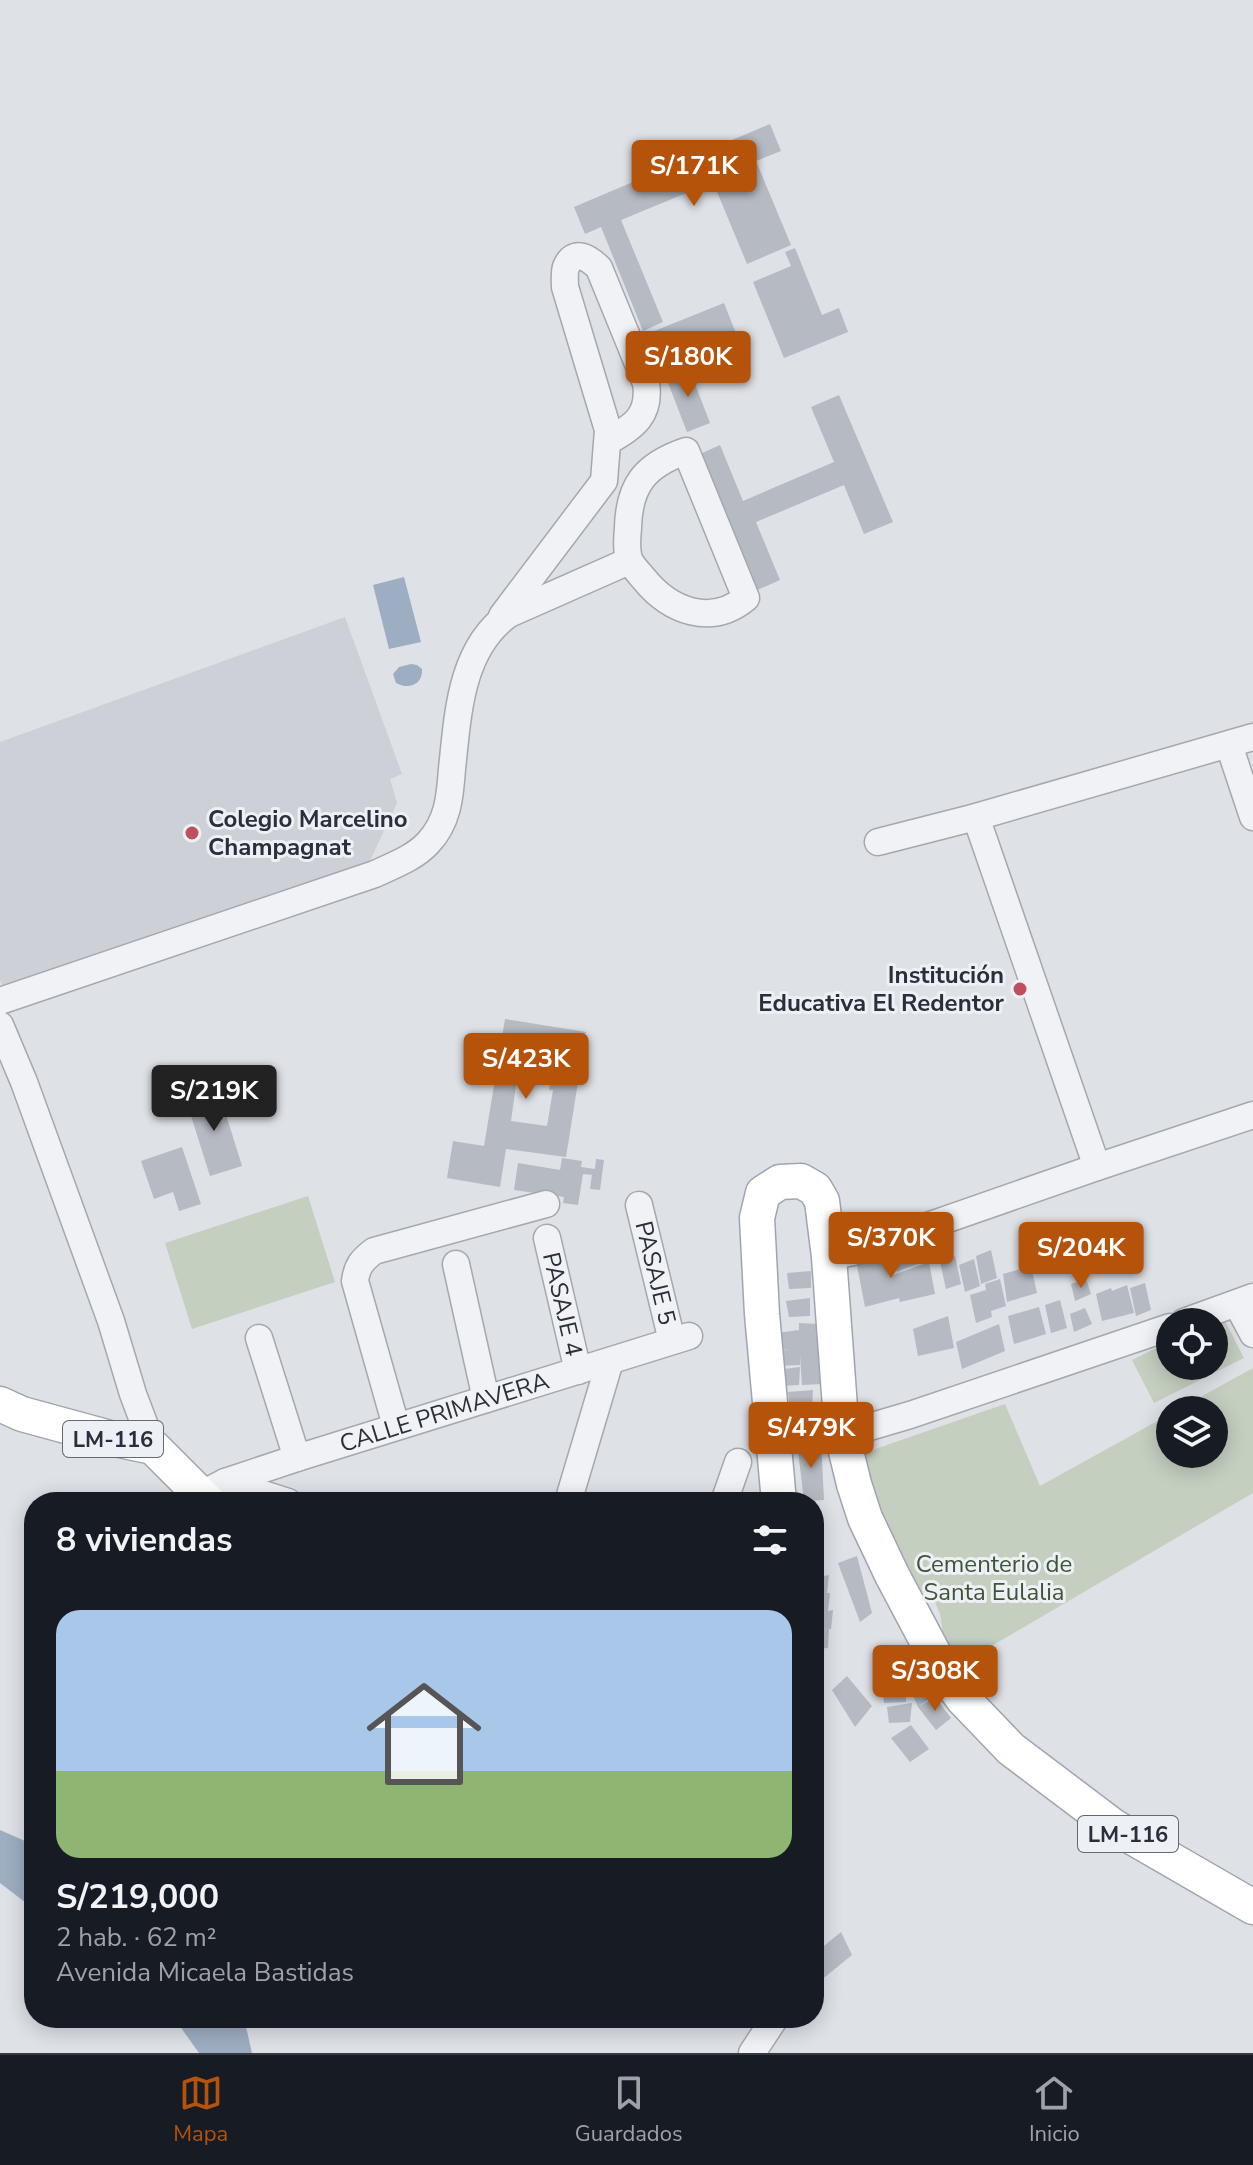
<!DOCTYPE html>
<html lang="es">
<meta charset="utf-8">
<style>
:root{--surface:#171b24;--page:#20242c;--text:#f1f3f6;--muted:#9ea1a6;--line:#363941;--accent:#b45309}
body{margin:0;font-family:"Nunito Sans",sans-serif;background:var(--page);color:var(--text);height:100vh;display:flex;flex-direction:column;font-size:30px;white-space:nowrap}
*{box-sizing:border-box;margin:0}
p{font-size:26px;color:var(--muted)}
.icon{flex:none;width:44px;height:44px;fill:none;stroke:currentColor;stroke-width:2;stroke-linecap:round;stroke-linejoin:round}
.map{position:relative;flex:1;overflow:hidden}
.details{position:absolute;left:24px;top:1492px;width:800px;height:536px;display:flex;flex-direction:column;background:var(--surface);border-radius:32px;box-shadow:0 4px 20px #0003}
.details>*{flex:none}
.fabs{position:absolute;left:1156px;top:1308px;display:grid;gap:16px}
.fabs a{display:grid;place-items:center;width:72px;height:72px;border-radius:50%;background:var(--surface);box-shadow:0 4px 20px #0003;font-size:40px}
.price{position:absolute;translate:-50% -68px;padding:0 18px;border-radius:8px;background:var(--accent);color:#fff;font-size:26px;line-height:52px;filter:drop-shadow(0 2px 4px #0008)}
.price::after{content:'';position:absolute;left:50%;top:48px;width:24px;height:18px;margin-left:-12px;background:inherit;clip-path:polygon(0 0,100% 0,50% 100%)}
.price.on{background:#222;color:#fff}
ul{padding:0;list-style:none}
li{display:grid;align-content:center;gap:16px;height:424px;padding:0 32px}
li span{display:grid;place-items:center;height:248px;border-radius:24px;color:#555}
li>.icon{margin-inline-start:auto}
span .icon{width:144px;height:144px;fill:#fffc;stroke-width:1}
li b{font-size:34px}
h2{display:flex;justify-content:space-between;align-items:center;height:96px;padding:0 32px;font-size:34px}
.dock{display:flex;justify-content:space-around;align-items:center;height:112px;border-top:2px solid var(--line);background:var(--surface);font-size:22px;color:var(--muted)}
.dock a{display:grid;justify-items:center;gap:4px}
.dock .on{color:var(--accent)}
.map>svg:first-child{display:block}
.built{fill:#cdd0d7}
.green{fill:#c4cfc0}
.water{fill:#9daec2}
.building{fill:#b6bac2;fill-rule:evenodd}
.lines{fill:none;stroke-linecap:round;stroke-linejoin:round}
.minor-casing{stroke:#a4a8af;stroke-width:29}
.major-casing{stroke:#9fa5b0;stroke-width:37}
.minor{stroke:#f0f2f5;stroke-width:26}
.major{stroke:#fff;stroke-width:34}
.poi-dot{fill:#be505d;stroke:#edf0f4;stroke-width:3}
.labels{text-anchor:middle;stroke-width:6;stroke-linejoin:round;paint-order:stroke}
.shield{fill:#edf0f4;stroke:#646972;stroke-width:2}
.shield-label{font-size:22px;font-weight:bold;fill:#292f3b}
.poi-label{font-size:24px;font-weight:bold;fill:#292f3b;stroke:#edf0f4;text-anchor:start}
.street-label{font-size:24px;fill:#292f3b;stroke:#edf0f4}
.park-label{font-size:24px;fill:#3d5538;stroke:#edf0f4}
</style>
<div class="map">
<svg width="1253" height="2053" viewBox="0 0 1253 2053">
<rect width="100%" height="100%" fill="#dee1e6"/>
<path class="built" d="M345,617L402,774L390,779L397,803L369,863L6,994L0,980V742Z"/>
<path class="green" d="M308,1196L335,1282L192,1329L165,1243Z
M1222,1315L1244,1358L1154,1403L1132,1360L1170,1341V1366H1214V1322Z
M1253,1368V1493L961,1664L943,1633L940,1614L935,1602L926,1593L916,1589L901,1562L861,1454L1005,1404L1040,1486L1170,1414V1454H1214V1410H1177Z"/>
<path class="water" d="M404,577L421,642L389,649L373,585Z
M411,664L417,665L422,669C423,685 408,690 396,683L393,674L399,667Z
M0,1830L34,1845V1909L0,1883Z
M174,2018H244L252,2053H199Z"/>
<path class="building" d="M770,124L781,151L756,161L791,245L747,264L713,182L621,220L663,322L643,331L601,227L585,234L574,207Z
M795,248L822,315L839,308L848,332L784,358L753,282L791,266L785,252Z
M724,303L739,341L657,375L642,336Z
M688,366L710,423L687,432L665,375Z
M839,395L893,522L864,534L844,485L756,522L780,580L755,591L698,455L720,445L743,501L834,462L811,407Z
M505,1019L586,1032L566,1157L506,1149L500,1187L447,1178L453,1141L484,1146ZM527,1043L556,1047L549,1090H553L547,1126L511,1121L516,1085L520,1086Z
M218,1089L242,1166L210,1176L186,1100Z
M182,1147L201,1204L179,1211L173,1192L154,1199L141,1161Z
M562,1158L582,1161L581,1167L595,1169L596,1159L604,1160L600,1190L590,1189L592,1175L583,1174L578,1205L563,1203L564,1197L514,1190L518,1163L560,1170Z
M916,1235L922,1262L897,1272L889,1244Z
M883,1249L893,1275L929,1262L935,1294L900,1302L899,1298L865,1307L855,1255Z
M991,1250L997,1278L981,1284L976,1256Z
M955,1256L961,1284L946,1289L940,1262Z
M974,1259L980,1286L965,1292L959,1265Z
M1031,1266L1037,1293L1007,1302L1003,1274Z
M811,1271V1288L789,1289L787,1273Z
M1000,1279L1006,1306L991,1311L992,1317L976,1323L970,1295L986,1290L985,1284Z
M1086,1279L1091,1294L1075,1301L1071,1284Z
M1145,1283L1151,1310L1136,1316L1130,1288Z
M1127,1285L1134,1313L1102,1321L1096,1294L1111,1288L1112,1291Z
M810,1298V1316L789,1317L786,1301Z
M1060,1300L1067,1328L1051,1333L1045,1305Z
M1039,1307L1046,1334L1014,1344L1008,1316Z
M1085,1308L1092,1324L1074,1332L1070,1314Z
M948,1316L954,1348L918,1356L913,1329Z
M799,1323L817,1324L822,1384L802,1385L800,1355V1365L778,1366L776,1350L790,1349H778L776,1333L799,1330Z
M999,1324L1005,1351L962,1369L956,1342Z
M800,1367L799,1385L778,1386L776,1370Z
M813,1390L812,1407L790,1408L788,1392Z
M815,1415L814,1433L792,1434L790,1418Z
M821,1440L824,1500L804,1501L797,1442Z
M857,1556L872,1613L860,1622L838,1563Z
M829,1575L827,1593H830L828,1611L833,1610L831,1629L814,1630V1613L824,1611L814,1612V1578Z
M829,1629L828,1648L814,1649V1631Z
M897,1665L896,1682L875,1684L873,1667Z
M847,1676L872,1706L855,1727L832,1690Z
M924,1681L934,1695L918,1707L912,1694Z
M906,1685V1702L884,1703L882,1687Z
M935,1697L951,1718L936,1730L918,1707Z
M912,1703L910,1722L889,1723L887,1707Z
M911,1725L929,1749L910,1762L891,1738Z
M841,1932L852,1955L820,1981L814,1973V1954Z
M735,2018H755L748,2028Z"/>
<g class="lines">
<defs>
<g id="minor">
<path d="M686,451L746,598C711,627 670,611 644,579C639,573 632,566 629,559C626,549 627,538 628,528C629,485 645,465 686,451Z"/>
<path d="M502,616L604,481L608,430L565,287C565,282 564,272 566,267C574,248 589,258 599,268L646,383C651,417 632,427 607,442"/>
<path d="M1229,745L1253,817"/>
<path d="M976,817L1097,1167"/>
<path d="M878,842L976,817L1253,737"/>
<path d="M0,1001L375,874C394,865 414,858 428,843C448,822 450,797 452,769C458,714 460,649 509,614L629,561"/>
<path d="M0,1025L24,1082L111,1321L133,1394L153,1447"/>
<path id="s1" d="M639,1205L672,1341"/>
<path id="s2" d="M547,1238L578,1371"/>
<path d="M829,1257L853,1252L1097,1167L1253,1115"/>
<path d="M456,1264L486,1399"/>
<path d="M1237,1304L1253,1334"/>
<path d="M1184,1322L1253,1297"/>
<path d="M259,1338L297,1458"/>
<path d="M396,1426L355,1281C357,1266 362,1260 374,1251L546,1204"/>
<path d="M842,1435L910,1415L1170,1327"/>
<path d="M225,1482L288,1502"/>
<path id="s3" d="M202,1494L225,1482L297,1458L689,1336"/>
<path d="M568,1502L610,1361"/>
<path d="M724,1502L738,1462"/>
<path d="M752,2053L775,2018"/>
</g>
<path id="major" d="M0,1404L22,1414L110,1438L153,1447L208,1502
M779,1502L762,1314L757,1218L763,1193L780,1182L801,1181L815,1189L822,1201L829,1257L842,1435L854,1484L865,1518L892,1575L944,1673L963,1699L1011,1749L1113,1826L1253,1907"/>
</defs>
<use href="#minor" class="minor-casing"/>
<use href="#major" class="major-casing"/>
<use href="#minor" class="minor"/>
<use href="#major" class="major"/>
</g>
<g class="poi-dot">
<circle cx="192" cy="833" r="8"/>
<circle cx="1020" cy="989" r="8"/>
</g>
<g class="labels">
<g class="shield">
<rect x="63" y="1421" width="100" height="36" rx="6"/>
<rect x="1078" y="1816" width="100" height="36" rx="6"/>
</g>
<g class="shield-label">
<text x="113" y="1447">LM-116</text>
<text x="1128" y="1842">LM-116</text>
</g>
<g class="poi-label">
<text x="208" y="827">Colegio Marcelino<tspan x="208" dy="28">Champagnat</tspan></text>
<text x="1004" y="983" text-anchor="end">Institución<tspan x="1004" dy="28">Educativa El Redentor</tspan></text>
</g>
<g class="street-label">
<text dy="8" stroke="none"><textPath href="#s1" startOffset="70">PASAJE 5</textPath></text>
<text dy="8" stroke="none"><textPath href="#s2" startOffset="68">PASAJE 4</textPath></text>
<text dy="8" stroke="none"><textPath href="#s3" startOffset="256">CALLE PRIMAVERA</textPath></text>
</g>
<g class="park-label">
<text x="994" y="1572">Cementerio de<tspan x="994" dy="28">Santa Eulalia</tspan></text>
</g>
</g>
</svg>
<div class="fabs">
<a><svg class="icon" aria-label="locate" viewBox="0 0 24 24"><circle cx="12" cy="12" r="6"/><path d="M12 2v4M12 18v4M2 12h4M18 12h4"/></svg></a>
<a><svg class="icon" aria-label="layers" viewBox="0 0 24 24"><path d="M12 4l9 5-9 5-9-5zM3 14l9 5 9-5"/></svg></a>
</div>
<b class="price" style="left:694px;top:208px">S/171K</b>
<b class="price" style="left:688px;top:399px">S/180K</b>
<b class="price" style="left:526px;top:1101px">S/423K</b>
<b class="price on" style="left:214px;top:1133px">S/219K</b>
<b class="price" style="left:891px;top:1280px">S/370K</b>
<b class="price" style="left:1081px;top:1290px">S/204K</b>
<b class="price" style="left:811px;top:1470px">S/479K</b>
<b class="price" style="left:935px;top:1713px">S/308K</b>
<section class="details">
<h2>8 viviendas<svg class="icon" aria-label="filters" viewBox="0 0 24 24"><path d="M4 7h16M4 17h16"/><circle cx="9" cy="7" r="2"/><circle cx="15" cy="17" r="2"/></svg></h2>
<ul>
<li><span style="background:linear-gradient(#a9c7e8 65%,#8fb573 0)"><svg class="icon" aria-label="home" viewBox="0 0 24 24"><path d="M3 11l9-7 9 7M6 9v11h12V9"/></svg></span><div><b>S/219,000</b><p>2 hab. · 62 m²</p><p>Avenida Micaela Bastidas</p></div></li>
</ul>
</section>
</div>
<nav class="dock">
<a class="on"><svg class="icon" aria-label="map" viewBox="0 0 24 24"><path d="M3 6l6-2 6 2 6-2v14l-6 2-6-2-6 2zM9 4v14M15 6v14"/></svg>Mapa</a>
<a><svg class="icon" aria-label="saved" viewBox="0 0 24 24"><path d="M7 4h10v16l-5-4-5 4z"/></svg>Guardados</a>
<a><svg class="icon" aria-label="home" viewBox="0 0 24 24"><path d="M3 11l9-7 9 7M6 9v11h12V9"/></svg>Inicio</a>
</nav>
